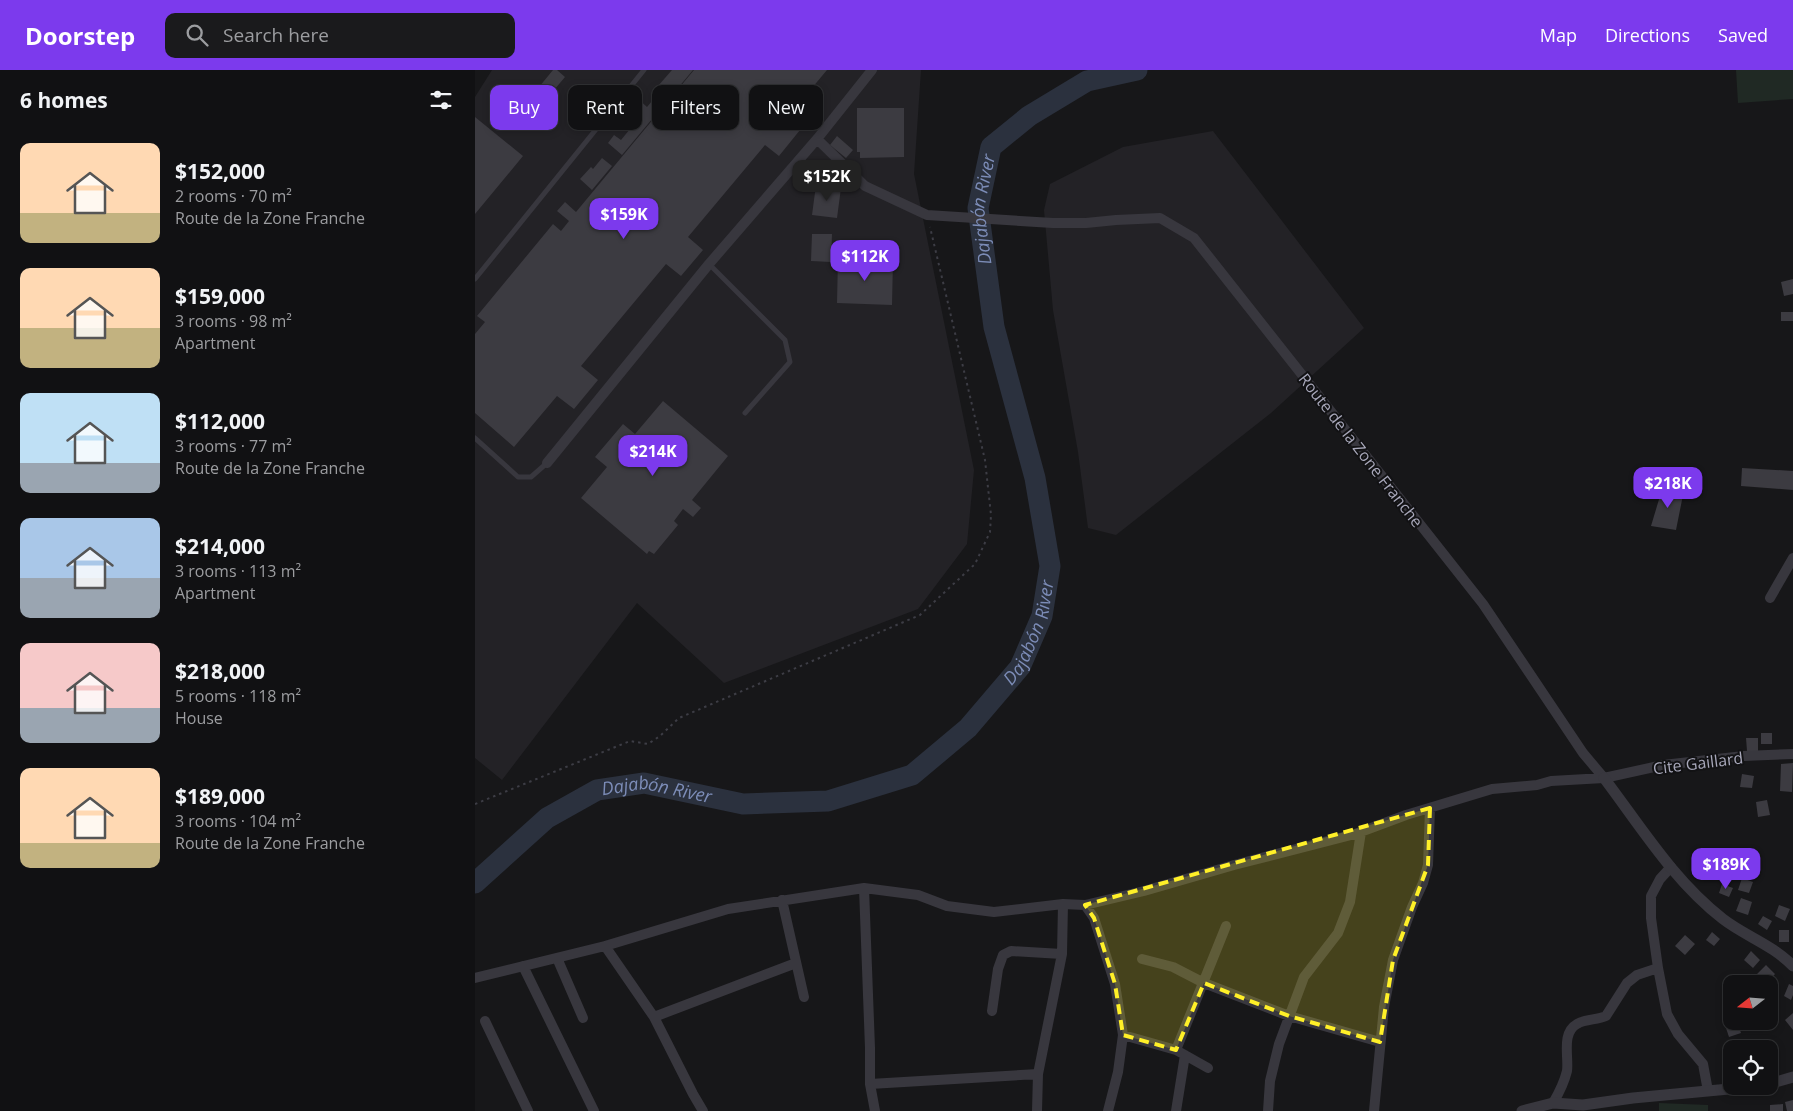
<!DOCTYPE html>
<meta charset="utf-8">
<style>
:root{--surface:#111113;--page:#1a1a1c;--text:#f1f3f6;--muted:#9c9da0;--line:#303133;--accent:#7c3aed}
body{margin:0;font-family:"Open Sans",sans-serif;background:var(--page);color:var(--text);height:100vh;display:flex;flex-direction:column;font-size:19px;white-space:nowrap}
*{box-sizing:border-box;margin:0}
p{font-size:16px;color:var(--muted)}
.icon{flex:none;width:28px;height:28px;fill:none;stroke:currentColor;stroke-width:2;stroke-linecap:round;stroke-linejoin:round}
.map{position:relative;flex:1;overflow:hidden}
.panel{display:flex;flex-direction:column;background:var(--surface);width:475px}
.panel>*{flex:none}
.top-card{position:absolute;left:15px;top:15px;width:475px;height:45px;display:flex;gap:10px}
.needle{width:32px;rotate:253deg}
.fabs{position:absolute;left:1248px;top:905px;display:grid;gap:10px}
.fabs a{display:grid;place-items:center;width:55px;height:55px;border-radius:10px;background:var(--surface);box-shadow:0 2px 8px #0003,0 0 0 1px var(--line);font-size:25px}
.price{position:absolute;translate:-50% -42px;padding:0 11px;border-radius:10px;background:var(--accent);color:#fff;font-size:16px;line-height:32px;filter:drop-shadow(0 1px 2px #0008)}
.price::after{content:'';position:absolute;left:50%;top:30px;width:15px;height:11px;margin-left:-8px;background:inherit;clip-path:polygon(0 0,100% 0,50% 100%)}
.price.on{background:#222;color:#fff}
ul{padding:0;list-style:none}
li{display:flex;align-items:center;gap:15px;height:125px;padding:0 20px}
li span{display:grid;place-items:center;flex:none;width:140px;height:100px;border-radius:10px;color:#555}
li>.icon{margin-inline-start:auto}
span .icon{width:60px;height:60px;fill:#fffc;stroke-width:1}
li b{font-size:21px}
h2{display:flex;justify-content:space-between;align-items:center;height:60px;padding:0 20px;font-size:21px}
.chip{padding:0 18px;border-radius:10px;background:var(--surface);box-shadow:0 2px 8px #0003,0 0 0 1px var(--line);font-size:18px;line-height:45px}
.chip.on{background:var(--accent);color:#fff}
header{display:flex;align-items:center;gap:30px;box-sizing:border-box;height:70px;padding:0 25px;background:var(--accent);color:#fff}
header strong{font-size:24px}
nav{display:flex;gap:28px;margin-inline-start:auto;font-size:18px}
.search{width:350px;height:45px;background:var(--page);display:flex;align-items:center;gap:12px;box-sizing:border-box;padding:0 18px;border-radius:10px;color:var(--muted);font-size:19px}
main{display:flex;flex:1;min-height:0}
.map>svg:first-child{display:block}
.built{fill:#232226}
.green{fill:#202924}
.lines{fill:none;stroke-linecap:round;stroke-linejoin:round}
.river{stroke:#2b313e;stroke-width:21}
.building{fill:#3c3b41}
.path{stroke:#3d3d45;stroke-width:2;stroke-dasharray:2.5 4;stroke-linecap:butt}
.service{stroke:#38373e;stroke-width:5}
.minor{stroke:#38373e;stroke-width:10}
.tertiary{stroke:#38373e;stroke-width:11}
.marked{fill:#fff028;fill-opacity:0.2;stroke:#fff028;stroke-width:4;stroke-dasharray:10 6;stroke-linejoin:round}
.labels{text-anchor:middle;stroke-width:4;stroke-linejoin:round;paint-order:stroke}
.street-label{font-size:16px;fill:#a8a8ba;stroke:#121214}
.water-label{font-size:18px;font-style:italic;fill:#7c8cb7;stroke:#121214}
</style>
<header>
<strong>Doorstep</strong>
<div class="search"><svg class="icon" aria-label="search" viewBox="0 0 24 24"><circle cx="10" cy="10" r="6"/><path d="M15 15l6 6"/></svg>Search here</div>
<nav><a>Map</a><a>Directions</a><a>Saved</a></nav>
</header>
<main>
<section class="panel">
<h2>6 homes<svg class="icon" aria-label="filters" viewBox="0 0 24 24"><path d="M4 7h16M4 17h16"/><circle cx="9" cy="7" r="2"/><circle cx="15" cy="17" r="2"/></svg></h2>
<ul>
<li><span style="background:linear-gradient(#ffd9b3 70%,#c2b280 0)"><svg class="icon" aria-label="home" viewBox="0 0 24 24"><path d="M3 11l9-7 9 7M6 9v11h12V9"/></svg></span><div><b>$152,000</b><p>2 rooms · 70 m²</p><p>Route de la Zone Franche</p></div></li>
<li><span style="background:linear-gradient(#ffd9b3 60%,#c2b280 0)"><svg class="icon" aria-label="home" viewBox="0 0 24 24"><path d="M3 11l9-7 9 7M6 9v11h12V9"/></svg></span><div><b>$159,000</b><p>3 rooms · 98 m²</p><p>Apartment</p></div></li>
<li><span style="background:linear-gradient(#bfe0f5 70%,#9aa5b1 0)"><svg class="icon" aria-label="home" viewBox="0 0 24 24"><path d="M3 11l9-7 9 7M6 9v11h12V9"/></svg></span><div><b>$112,000</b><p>3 rooms · 77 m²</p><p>Route de la Zone Franche</p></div></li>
<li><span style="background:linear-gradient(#a9c7e8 60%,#9aa5b1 0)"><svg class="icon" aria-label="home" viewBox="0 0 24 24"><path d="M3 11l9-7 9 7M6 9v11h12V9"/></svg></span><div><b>$214,000</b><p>3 rooms · 113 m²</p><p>Apartment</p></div></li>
<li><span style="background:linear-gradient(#f6c9c9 65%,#9aa5b1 0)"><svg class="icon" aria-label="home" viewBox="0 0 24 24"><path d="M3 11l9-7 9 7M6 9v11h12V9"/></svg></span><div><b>$218,000</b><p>5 rooms · 118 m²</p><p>House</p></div></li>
<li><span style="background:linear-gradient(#ffd9b3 75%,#c2b280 0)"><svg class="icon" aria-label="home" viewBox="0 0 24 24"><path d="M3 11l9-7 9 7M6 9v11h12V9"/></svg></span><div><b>$189,000</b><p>3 rooms · 104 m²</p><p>Route de la Zone Franche</p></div></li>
</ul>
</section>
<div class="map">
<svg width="1318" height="1041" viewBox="0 0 1318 1041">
<rect width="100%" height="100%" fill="#171719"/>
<path class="built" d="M17,0H446L439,104L499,400L492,474L443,539L249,613L162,533L27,710L0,688V27Z
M738,61L889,258L796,343L641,465L613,458L603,382L578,240L569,140L575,114L648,77Z"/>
<path class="green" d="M1261,0H1318V29L1263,33Z
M1184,1033L1233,1035V1041H1184Z"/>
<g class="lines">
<path class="river" id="s1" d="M0,813L72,748L122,720L169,713L268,734L353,731L437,705L493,658L545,597L567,546L575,496L560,408L519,257L503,138L516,77L554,46L612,11L662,0"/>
</g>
<path class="building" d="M78,0H82L90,7L74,26L64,17Z
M197,0H218L147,85L133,73L139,65L146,70L164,48L151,37L160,26L172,37L187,19L183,16Z
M219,0H352L311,49L325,60L304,86L290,75L213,167L228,180L206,206L191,194L106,296L123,310L99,339L82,326L39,377L0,343V264L10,252L2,246L78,154L86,161L94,151L82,141L90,132L101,142Z
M382,38H429V87L385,88V82H382Z
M0,47L48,86L0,144Z
M362,66L378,80L371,88L355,75Z
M127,88L137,96L117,120L105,109L116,97L118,99Z
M341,115L366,118L362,148L337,145Z
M337,164H357L356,192L336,191Z
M363,188L418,190L417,235L362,233Z
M1318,209V224L1309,226L1306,212Z
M1306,242H1318V251H1306Z
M188,331L253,386L217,430L226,438L218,447L208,439L199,451L203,455L179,484L174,481L172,484L106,428L132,397L120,387L148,354L160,364Z
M1267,398L1318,401V420L1266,416Z
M1188,416L1209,420L1201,460L1176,456Z
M1286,663H1297V674H1286Z
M1271,668H1283V681H1272Z
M1318,693L1317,722L1305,721L1306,694Z
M1267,704L1279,706L1277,718L1265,717Z
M1292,730L1295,745L1283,747L1281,732Z
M1267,808L1278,812L1274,823L1263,820Z
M1247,814L1258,818L1254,827L1244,823Z
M1266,828L1277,832L1273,845L1261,841Z
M1304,835L1315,839L1310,851L1300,846Z
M1288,846L1297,851L1292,860L1283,854Z
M1304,860H1314V872H1304Z
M1237,862L1245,869L1239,876L1231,870Z
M1210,865L1220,874L1210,885L1200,876Z
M1276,881L1285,890L1278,898L1269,890Z
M1291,895L1300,904L1292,913L1282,904Z
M1314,914L1318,916V925L1316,930L1309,926Z
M1294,921L1302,931L1294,937Z
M1318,943V960L1310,950Z
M1262,951L1266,963L1254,967L1250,955Z
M1294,971L1299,989L1294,990V979H1280L1279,975Z
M1318,1030V1041H1312L1310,1032Z
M1308,1034V1041H1295V1035Z"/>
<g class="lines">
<path class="path" d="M0,734L155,671L173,674L185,666L204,648L445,545L500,494L515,462L516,445L510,390L455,157"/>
<path class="service" d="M234,194L310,270L315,292L270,343
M0,209L169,0
M0,368L43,407H56L72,393"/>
<path class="minor" d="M342,69L390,116L452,145L578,153H611L641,150L685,148L719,168L1008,534L1108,683L1129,708
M72,393L234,194L342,69L397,0
M1295,528L1318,488
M1196,797L1185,809L1176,826V848L1183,898L1192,944L1203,964L1228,994L1233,1021
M389,818L395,978V1014L400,1041
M307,830L329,927
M610,835L619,848L640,914L648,965L643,1002L633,1041
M130,876L253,839L389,818L443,825L472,836L519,842L588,834L610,835L669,821L759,795L880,764L931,745L1017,719L1062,715L1076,711L1129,708L1188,695L1269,686L1318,684
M82,888L108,948
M667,889L698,897L729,913L814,946L905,972
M48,896L119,1041
M0,908L130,876L179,947L218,1024L228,1041
M517,941L523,899L528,885L536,881L587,884
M179,947L321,893
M10,951L53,1041
M648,965L701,980L733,998
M701,980L751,856
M395,1014L563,1004
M1078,1033C1084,1023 1089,1013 1092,1001C1094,987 1086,963 1102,954C1110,949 1122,950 1131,946L1152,913L1162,905L1183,898
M562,1041L563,1004L587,884L588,834
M701,1041L710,985
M793,1041L795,1011L804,974L829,907L863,863L875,832L886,762
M899,1041L909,937L918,890L937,837L948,813L953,795L955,738"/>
<path class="tertiary" d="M1129,708C1166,757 1199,811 1248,849C1270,866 1298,875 1318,896
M1294,1014L1318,1007
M1047,1041L1078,1033L1108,1035L1158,1028L1286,1016"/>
</g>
<path class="marked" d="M955,738L953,795L918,890L905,972L814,946L729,913L701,980L648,965L640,914L619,848L610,835Z"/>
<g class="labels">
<g class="street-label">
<text transform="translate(886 380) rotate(52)" y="6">Route de la Zone Franche</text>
<text transform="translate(1223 693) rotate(-7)" y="6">Cite Gaillard</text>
</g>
<g class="water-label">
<text dy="6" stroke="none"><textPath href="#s1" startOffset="1100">Dajabón River</textPath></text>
<text dy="6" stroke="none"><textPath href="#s1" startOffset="665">Dajabón River</textPath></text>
<text dy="6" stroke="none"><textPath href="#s1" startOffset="215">Dajabón River</textPath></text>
</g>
</g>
</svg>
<div class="fabs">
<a><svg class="needle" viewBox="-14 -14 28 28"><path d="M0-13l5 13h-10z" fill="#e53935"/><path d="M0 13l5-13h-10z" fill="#9c9da0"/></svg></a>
<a><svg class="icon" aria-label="locate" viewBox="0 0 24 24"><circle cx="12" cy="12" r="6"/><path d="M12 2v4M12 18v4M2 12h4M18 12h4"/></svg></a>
</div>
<b class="price on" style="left:352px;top:132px">$152K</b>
<b class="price" style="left:149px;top:170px">$159K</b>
<b class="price" style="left:390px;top:212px">$112K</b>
<b class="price" style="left:178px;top:407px">$214K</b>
<b class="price" style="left:1193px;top:439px">$218K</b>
<b class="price" style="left:1251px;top:820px">$189K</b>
<div class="top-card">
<a class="chip on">Buy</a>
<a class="chip">Rent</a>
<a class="chip">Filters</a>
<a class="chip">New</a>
</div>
</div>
</main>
